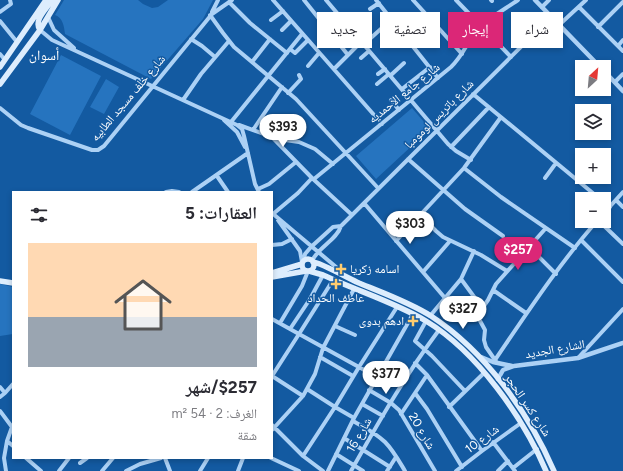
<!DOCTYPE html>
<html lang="ar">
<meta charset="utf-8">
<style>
:root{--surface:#fff;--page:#f7f7f7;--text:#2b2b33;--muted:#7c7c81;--accent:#db2777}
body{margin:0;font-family:Figtree,"Noto Naskh Arabic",sans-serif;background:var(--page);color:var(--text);direction:rtl;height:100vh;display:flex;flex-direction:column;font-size:15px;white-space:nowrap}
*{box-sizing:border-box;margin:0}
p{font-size:13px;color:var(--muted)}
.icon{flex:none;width:22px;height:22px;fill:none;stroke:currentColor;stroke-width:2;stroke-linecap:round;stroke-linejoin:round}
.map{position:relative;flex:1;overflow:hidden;direction:ltr}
.panel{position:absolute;left:12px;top:191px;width:261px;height:268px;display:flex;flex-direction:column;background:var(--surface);border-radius:0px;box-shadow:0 2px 6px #0003;direction:rtl}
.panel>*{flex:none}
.banner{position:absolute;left:285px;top:12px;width:278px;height:36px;direction:rtl;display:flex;gap:8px}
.needle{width:26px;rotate:26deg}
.controls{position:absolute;left:575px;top:60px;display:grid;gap:8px}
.controls a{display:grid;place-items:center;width:36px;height:36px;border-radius:0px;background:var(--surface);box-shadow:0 2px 6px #0003;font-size:20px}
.price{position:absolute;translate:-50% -34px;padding:0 9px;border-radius:14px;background:#fff;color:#222;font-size:13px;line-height:26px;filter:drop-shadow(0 1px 2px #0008)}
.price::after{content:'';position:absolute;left:50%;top:24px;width:12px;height:9px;margin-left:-6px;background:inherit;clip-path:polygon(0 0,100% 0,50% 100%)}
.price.current{background:var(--accent);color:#fff}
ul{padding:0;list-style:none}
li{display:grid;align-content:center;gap:8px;height:212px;padding:0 16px}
li span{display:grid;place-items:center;height:124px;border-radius:0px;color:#555}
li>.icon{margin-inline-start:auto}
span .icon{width:72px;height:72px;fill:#fffc;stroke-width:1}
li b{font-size:17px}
h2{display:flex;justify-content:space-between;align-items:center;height:48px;padding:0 16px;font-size:17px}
.chip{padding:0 14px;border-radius:0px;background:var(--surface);box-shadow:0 2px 6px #0003;font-size:14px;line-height:36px}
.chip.current{background:var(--accent);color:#fff}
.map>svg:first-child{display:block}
.green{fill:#2674bf}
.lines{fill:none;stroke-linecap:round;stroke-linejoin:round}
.minor{stroke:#acd1f5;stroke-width:4}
.tertiary{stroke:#acd1f5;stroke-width:4.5}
.secondary{stroke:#ddedfd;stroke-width:5.5}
.poi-dot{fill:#ffcd70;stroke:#135aa1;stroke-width:1.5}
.labels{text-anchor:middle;stroke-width:3;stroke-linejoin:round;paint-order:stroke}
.street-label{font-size:12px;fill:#fff;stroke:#135aa1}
.poi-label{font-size:12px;fill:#fff;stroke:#135aa1;text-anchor:start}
.quarter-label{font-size:14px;fill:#fff;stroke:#135aa1}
</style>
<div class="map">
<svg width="623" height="471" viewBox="0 0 623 471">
<rect width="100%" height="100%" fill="#135aa1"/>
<path class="green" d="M64,0H138L143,4L152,8L158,7L168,0H213L203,19L151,79L65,34C64,26 63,18 55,15Z
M61,55L101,76L70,135L30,114Z
M106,79L119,87L104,114L90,107Z
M412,108L430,129L376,179L356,156Z
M0,284L13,287V334L0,336Z"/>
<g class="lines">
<path class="minor" d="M273,0L382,124
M304,0L348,55
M326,0L448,144L456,151L471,160
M376,0L438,78
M413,0L462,54
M456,0L511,57
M491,0L492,1
M229,2L250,23L287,53
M542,7L549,0
M579,7L623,51
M370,9L379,3
M0,12L11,4L10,0
M212,12L218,0
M210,15L223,33L234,47L296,99L378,188
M48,17L54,30L74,48
M271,20L283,11
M0,21L17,42
M559,25L586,0
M598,27L623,2
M40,30L52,40L237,125L242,129L244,136L255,184L259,192
M282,30L291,21
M191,39L202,46L215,57
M363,45L392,19
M399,46L407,38
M413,46L423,36
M618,46L623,40
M290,49L295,53L308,40
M0,54L5,60
M361,58L369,51
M252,62L270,39
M308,66L319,53
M334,69L361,42
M378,74L385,69
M391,75L404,63
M615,82L623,74
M377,84L389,74
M402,89L430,67
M288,93L301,79L299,75
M473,94L600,199
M183,100L201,74L229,41
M391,100L399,110
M0,108L21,125L28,128L92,150H98L104,146L212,14L232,0
M224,120L237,132L245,147
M231,122L302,34
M239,125L278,139L299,142L315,149L333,164
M253,130L282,87
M271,136L312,178L352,215
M451,147L489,107
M408,159L465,209L503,236
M464,168L501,197L575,248
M217,176L228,192
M545,178L556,163
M314,179L451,67C463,56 468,40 479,28C490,17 505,9 518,0
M258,189L269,184L296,162
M166,192L172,191L179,192
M192,192L248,153
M616,200L623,207
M604,202L610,207
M364,203L445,298
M272,213L342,272
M604,213L623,192
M273,214L298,193L312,178
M421,216L436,231L443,237L481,255L507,271
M278,220L300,251L302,262
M599,221L623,244
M581,240L623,282
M396,241L464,168L501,117
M272,245L282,244L292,239
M529,247L556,274
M304,260L305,254L311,247L333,227L341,226
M312,261C318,247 337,240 341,226L551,17
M423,272L450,241
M461,279L483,309
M354,289L323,348L315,374L303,396L272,376L299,334L377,377
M493,290L526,313
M430,316L461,279L474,251
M272,319L299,334L333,280
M426,321L415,341L432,356L465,391
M280,323L302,286L308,271
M335,326L355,335
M290,329L310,299L323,275
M320,357L353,376
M578,358L623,309
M495,360L486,347L484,340L485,330L479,319V313L488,300L496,284L546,228
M415,363L427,375L482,451
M497,363L495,360C527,313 559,264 597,221
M0,387L5,393L0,397
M369,390L391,403L399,410L435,471
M5,393L13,384
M415,393L427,409L462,467
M362,404L383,416
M449,407L484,373
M0,411L12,427L7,441
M401,414L427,375
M354,418L335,407L359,367L397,307
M353,421C364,427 376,433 385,442C393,450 399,461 405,471
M272,425L303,456L323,471
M272,430L303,396
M344,438L390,467
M493,442L515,471
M336,454L363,471
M303,456L335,407L307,389
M26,458L41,471
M165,458L170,471
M271,458L299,471
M80,463L87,458
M513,468L537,449
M6,471L4,458L7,441L13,446
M59,471L69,458
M102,471L113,458
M126,471L140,464L161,458
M200,471L208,458
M238,471L243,458
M328,471L354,418L413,314
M351,471C378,423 406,374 439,330
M387,471L396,457
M456,471L482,451L521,423
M498,471L508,461"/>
<path class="tertiary" d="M535,0L600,67
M604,71L623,91
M481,357L493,362L512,366
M498,379L503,370L514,366L578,358L623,343"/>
<path class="secondary" d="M40,30C33,20 47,9 52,0
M0,67L46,0
M0,84L40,30L58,0
M302 265a6 6 0 1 1 12 0a6 6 0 1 1-12 0Z
M313,262C319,262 350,279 359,283C383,293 409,302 431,316C485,351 529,413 554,471
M309,271L323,275C357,291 394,302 426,321C477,352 523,417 546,471
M272,273L302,264
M272,277L306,271
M0,281L13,283"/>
</g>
<g class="poi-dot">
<path d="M339 263h4v4h4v4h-4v4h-4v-4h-4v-4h4z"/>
<path d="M334 278h4v4h4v4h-4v4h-4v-4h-4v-4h4z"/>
<path d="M411 315h4v4h4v4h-4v4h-4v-4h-4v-4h4z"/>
</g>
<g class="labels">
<g class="street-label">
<text transform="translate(404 93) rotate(-39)" y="4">شارع جامع الاحمديه</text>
<text transform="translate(128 98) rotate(-50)" y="4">شارع خلف مسجد الطابيه</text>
<text transform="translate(439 114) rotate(-45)" y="4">شارع باتريس لومومبا</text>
<text transform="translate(555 349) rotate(-10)" y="4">الشارع الجديد</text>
<text transform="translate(528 405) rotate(56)" y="4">شارع كسر الحجر</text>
<text transform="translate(422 431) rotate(59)" y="4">شارع 20</text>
<text transform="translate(359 435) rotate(-60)" y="4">شارع 16</text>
<text transform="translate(482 439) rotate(-37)" y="4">شارع 10</text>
</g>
<g class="poi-label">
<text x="350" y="273">اسامه زكريا</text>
<text x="336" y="302" text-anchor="middle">عاطف الحداد</text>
<text x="404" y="325" text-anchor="end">ادهم بدوى</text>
</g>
<g class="quarter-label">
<text x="44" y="60">أسوان</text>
</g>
</g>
</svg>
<div class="controls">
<a><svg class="needle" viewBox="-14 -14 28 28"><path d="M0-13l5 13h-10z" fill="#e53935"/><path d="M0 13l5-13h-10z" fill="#7c7c81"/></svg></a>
<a><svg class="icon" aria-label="layers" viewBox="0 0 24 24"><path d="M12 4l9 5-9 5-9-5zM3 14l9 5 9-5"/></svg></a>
<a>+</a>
<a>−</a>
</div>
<b class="price" style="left:283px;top:148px">$393</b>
<b class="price" style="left:410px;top:245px">$303</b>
<b class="price current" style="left:518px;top:271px">$257</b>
<b class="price" style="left:463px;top:330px">$327</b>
<b class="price" style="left:386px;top:395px">$377</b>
<div class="banner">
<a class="chip">شراء</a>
<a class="chip current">إيجار</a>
<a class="chip">تصفية</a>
<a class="chip">جديد</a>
</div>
<section class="panel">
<h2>العقارات: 5<svg class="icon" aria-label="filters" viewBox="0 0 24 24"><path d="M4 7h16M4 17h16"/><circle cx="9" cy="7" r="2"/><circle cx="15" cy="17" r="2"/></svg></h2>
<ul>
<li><span style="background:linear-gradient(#ffd9b3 60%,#9aa5b1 0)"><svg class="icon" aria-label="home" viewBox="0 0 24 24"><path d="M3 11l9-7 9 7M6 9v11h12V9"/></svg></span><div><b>$257/شهر</b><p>الغرف: 2 · 54 m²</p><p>شقة</p></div></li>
</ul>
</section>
</div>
